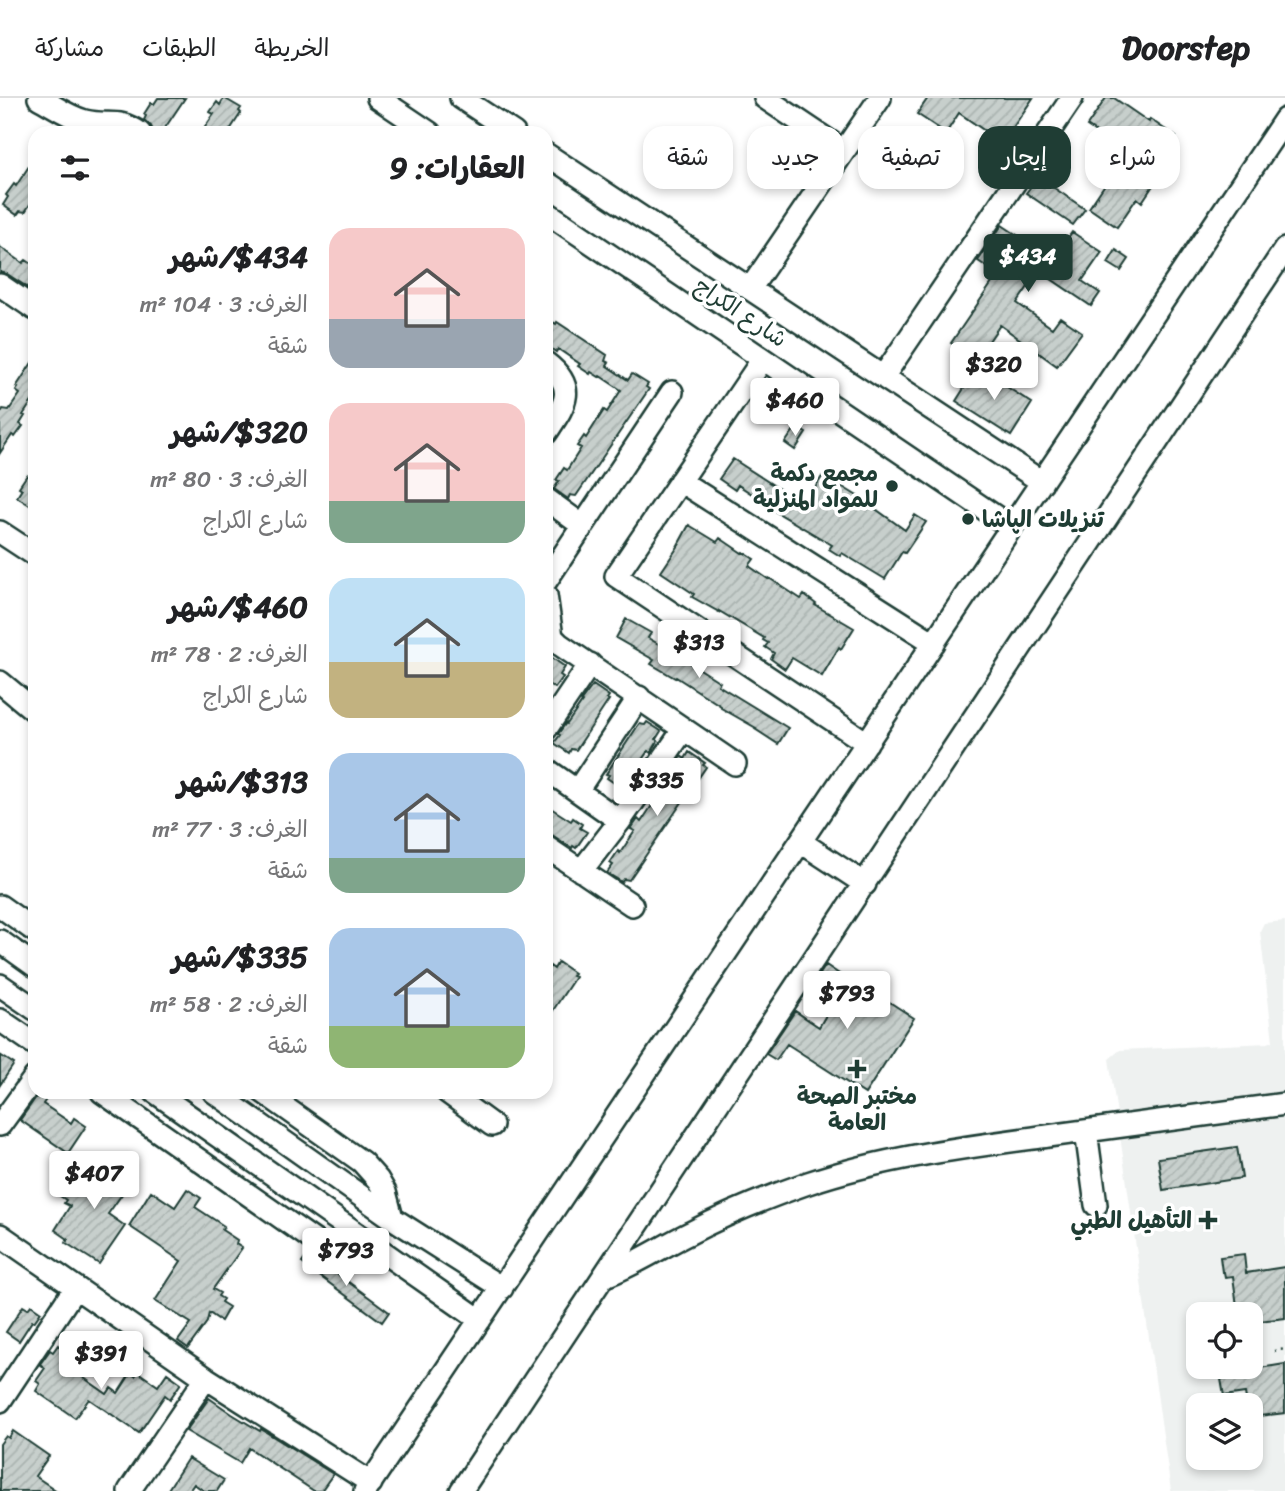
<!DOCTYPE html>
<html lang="ar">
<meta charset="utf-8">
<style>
:root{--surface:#fff;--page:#f2f2f2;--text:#202124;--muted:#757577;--line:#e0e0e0;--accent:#1f3d34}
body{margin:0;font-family:Sriracha,"Playpen Sans Arabic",sans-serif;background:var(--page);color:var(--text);direction:rtl;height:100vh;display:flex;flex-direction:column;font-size:26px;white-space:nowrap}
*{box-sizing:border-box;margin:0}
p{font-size:23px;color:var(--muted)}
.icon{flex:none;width:38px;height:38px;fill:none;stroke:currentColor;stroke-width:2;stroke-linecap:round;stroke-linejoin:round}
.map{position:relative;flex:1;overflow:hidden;direction:ltr}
.side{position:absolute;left:28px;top:28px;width:525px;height:973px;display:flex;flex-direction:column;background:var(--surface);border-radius:21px;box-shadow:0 4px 10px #0003;direction:rtl}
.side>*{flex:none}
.top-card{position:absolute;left:574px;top:28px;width:606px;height:63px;direction:rtl;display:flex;gap:14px}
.buttons{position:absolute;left:1186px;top:1204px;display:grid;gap:14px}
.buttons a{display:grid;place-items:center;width:77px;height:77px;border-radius:14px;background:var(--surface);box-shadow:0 4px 10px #0003;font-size:35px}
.price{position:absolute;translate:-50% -60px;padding:0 16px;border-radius:7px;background:#fff;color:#222;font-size:23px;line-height:46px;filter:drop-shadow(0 2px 4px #0008)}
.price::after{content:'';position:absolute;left:50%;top:42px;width:21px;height:16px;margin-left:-10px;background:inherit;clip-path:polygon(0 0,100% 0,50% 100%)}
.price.active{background:var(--accent);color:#fff}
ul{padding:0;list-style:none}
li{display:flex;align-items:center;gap:21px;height:175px;padding:0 28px}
li span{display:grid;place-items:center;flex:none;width:196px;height:140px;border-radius:21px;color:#555}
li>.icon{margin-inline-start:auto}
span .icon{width:84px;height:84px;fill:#fffc;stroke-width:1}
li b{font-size:30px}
h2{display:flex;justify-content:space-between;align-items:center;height:84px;padding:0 28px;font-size:30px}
.tag{padding:0 24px;border-radius:21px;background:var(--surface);box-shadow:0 4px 10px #0003;font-size:24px;line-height:63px}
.tag.active{background:var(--accent);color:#fff}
header{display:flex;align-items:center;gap:42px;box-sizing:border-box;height:98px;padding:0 35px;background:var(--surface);border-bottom:2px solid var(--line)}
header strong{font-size:33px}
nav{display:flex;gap:38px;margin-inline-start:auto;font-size:24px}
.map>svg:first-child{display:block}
.built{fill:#eef1f0;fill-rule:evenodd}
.building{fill:url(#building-hatch);stroke:#1f3d34;stroke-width:2}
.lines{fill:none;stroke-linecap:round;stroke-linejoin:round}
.minor-casing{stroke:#1f3d34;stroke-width:26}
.path{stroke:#1f3d34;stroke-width:2.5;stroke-dasharray:2 5;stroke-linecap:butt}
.minor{stroke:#fff;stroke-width:21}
.poi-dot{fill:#1f3d34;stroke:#fff;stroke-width:2.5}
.labels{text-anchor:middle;stroke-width:7;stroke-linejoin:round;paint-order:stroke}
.street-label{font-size:23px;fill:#1f3d34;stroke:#fff}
.poi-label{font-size:23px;font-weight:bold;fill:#1f3d34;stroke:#fff;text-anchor:end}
</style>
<header>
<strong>Doorstep</strong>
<nav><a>الخريطة</a><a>الطبقات</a><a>مشاركة</a></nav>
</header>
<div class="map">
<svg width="1285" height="1393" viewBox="0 0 1285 1393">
<defs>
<pattern id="building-hatch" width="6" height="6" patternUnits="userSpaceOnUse" patternTransform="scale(1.75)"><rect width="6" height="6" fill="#c7cfcc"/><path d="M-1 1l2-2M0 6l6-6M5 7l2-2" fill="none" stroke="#aab3b0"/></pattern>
</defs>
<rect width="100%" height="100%" fill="#fff"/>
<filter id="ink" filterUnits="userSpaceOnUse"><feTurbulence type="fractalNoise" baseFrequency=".0143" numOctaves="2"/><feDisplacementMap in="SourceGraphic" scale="14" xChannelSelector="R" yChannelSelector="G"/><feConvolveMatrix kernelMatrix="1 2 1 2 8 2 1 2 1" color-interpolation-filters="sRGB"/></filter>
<g filter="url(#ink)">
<path class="built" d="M1285,823V1393H1171L1109,961L1120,952L1268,945L1273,943L1260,833L1264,825ZM1199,1216H1251V1269H1199ZM1199,1307H1251V1360H1199Z"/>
<path class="building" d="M158,0H185L163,33L158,32L154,35L151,28L144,22L146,18L144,16L151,5L154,6Z
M224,0L241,10L239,13L241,15L228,35H201L214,16L210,14L217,4L220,7Z
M928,0H1033L1012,31L1028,42L1018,56L959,15L946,35L917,16Z
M1106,0H1114L1149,24L1150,21L1176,39L1165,56L1170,60L1158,80L1142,104L1137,100L1117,129L1089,110L1126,55L1087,28Z
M35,59V99L25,114L20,113L17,117L3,107L8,99L6,97L14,86L16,88Z
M1038,79L1085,111L1073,127L1026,95Z
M1002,127L1053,161L1072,134L1102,154L1082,183L1100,195L1091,208L1039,173L1017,205L1052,230L1060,219L1082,234L1057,268L1000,227L976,262L951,245L998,176L978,163Z
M0,149L23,165L26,162L35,168V183L30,191L7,176L0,174Z
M1116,152L1129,161L1121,173L1108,165Z
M553,224L556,226L557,224L607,257L605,263L609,265L607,268L628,282L632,276L648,286L646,289L649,291L576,398L570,397L568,401L554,391L559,383L556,382L564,370L567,372L581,350L577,348L584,338L586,340L604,312L607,314L621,292L600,278L599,279L591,274L590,276L578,268L580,266L558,251L556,254L546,247V234Z
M35,260V299L23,317L25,318L20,326L23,328L15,339L12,337L0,355V316L3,311L9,312L20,296L16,293L18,290L16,289Z
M977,270L1032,305L1011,338L956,303Z
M796,329L806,335L795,352L785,345Z
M733,361L804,407L823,377L859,399L905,432L915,417L926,424L905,455L902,454L885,481L842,455L840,458L829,451L832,447L756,402L758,400L738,387L735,392L719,381Z
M27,377L35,382V402L31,408L17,399L22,391L19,389Z
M689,427L717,444L720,440L742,455L743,454L754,461L749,468L768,481L769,480L801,501L804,497L816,506L815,507L854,530L841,551L839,549L822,578L792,560L785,571L771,561L774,555L765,549L768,545L763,542L764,540L719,513V514L692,499L694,496L661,474L679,447H678Z
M626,521L651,535L648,540L671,553L673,549L688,558L686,562L720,584L718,587L788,630L778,646L755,631L756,630L721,610V608L676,579L675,580L651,566L654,562L616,540Z
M551,559L565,569L560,577L563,579L555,590L546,585V567Z
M593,587L609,598L607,601L609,602L576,652L571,651L569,655L554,645L560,637L558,636L566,625L567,626L582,604L581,603Z
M647,624L661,633L656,641L658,643L651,655L648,653L633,675L636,676L630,686L627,684L623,691L607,680L609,677L606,676L639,626L645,627Z
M689,654L705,665L703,667L706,669L629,782L624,781L622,784L607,775L613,767L610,765L618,753L620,755L635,733L631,731L638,721L641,724L655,703L653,702L661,690L664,692L678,670L675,668L681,658L685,661Z
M546,707L571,723L573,720L582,726L580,730L587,734L576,750L573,748L572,750L546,733Z
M558,864L574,875L572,878L575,879L546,923V875L550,868L554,871Z
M826,867L848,882L851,879L914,920L865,996L787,946L776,962L766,956L795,913L819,929L832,907L810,891Z
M0,957L14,966L0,987Z
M39,995L47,1000L43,1006L71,1025L74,1020L86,1028L68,1055L20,1022Z
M1237,1049L1242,1080L1163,1092L1158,1060Z
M92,1066L100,1071L102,1068L112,1075L119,1066L135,1078L108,1116L125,1128L99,1166L66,1145L68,1141L55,1132L70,1108L64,1105L66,1102L57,1096L65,1084L75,1091Z
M187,1091L201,1100L195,1109L224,1128L222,1132L237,1142L236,1146L242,1150L213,1191L220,1195L218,1198L223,1201L221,1204L229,1209L221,1223L209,1215L207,1224L188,1250L178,1243L191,1225L155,1203L181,1163L129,1128L151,1093L175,1109Z
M309,1155L389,1214L382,1224L302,1165Z
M1244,1156L1246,1175L1285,1169V1220L1251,1224V1216H1238L1233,1178L1225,1179L1224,1174H1222L1220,1159Z
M31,1207L41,1214L34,1224L32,1223L19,1243L6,1234L23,1208L28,1211Z
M58,1247L84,1265L77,1275L107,1296L111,1290L118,1295L131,1275L135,1278L138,1274L158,1288L167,1275L181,1285L170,1301L165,1297L139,1335L89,1301L75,1320L36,1293L40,1286L36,1283L45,1270L40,1266L50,1252L53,1254Z
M1285,1266V1315L1251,1319V1307H1247L1245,1295L1224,1298L1221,1281L1235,1279L1233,1269H1259L1260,1270Z
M209,1300L232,1316L260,1333L261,1331L333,1376L321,1393H314L249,1350L240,1365L186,1333Z
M13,1333L49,1358L35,1378L57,1393H0V1346L6,1338L9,1340Z
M188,1360L224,1382L217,1393H204L194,1386L189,1393H167Z"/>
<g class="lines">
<defs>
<path id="minor" d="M39,0C54,8 69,19 85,23C109,29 117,19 140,35
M378,0L430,35
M461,0L514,35
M765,0L844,53L880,0
M546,56L1042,384
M546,114L1011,429
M0,187L35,211
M750,191L844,53
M763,261L616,478L867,645
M546,265C579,290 564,308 546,335
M883,279L1072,0
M680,383L934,545
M546,401L583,428
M0,434L35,457
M546,483L672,294
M546,497L552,539L559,546L735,666
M0,584L35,613
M546,631L590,566
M546,671L620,723
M577,693L639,599
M801,744L865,786
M546,749L632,807
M581,773L620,723L684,631
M0,808L35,833
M0,843L35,868
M0,887L35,911
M0,922L35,946
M102,994L326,1151C343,1158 357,1152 374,1147
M155,994L480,1222
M214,994L392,1120L502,1190
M263,994L362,1064L378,1082L385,1094L392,1120
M447,994L492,1027
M0,1027L35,979
M1086,1033L1096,1107
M0,1137L206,1280L371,1385
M605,1178C635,1167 661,1149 690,1135C728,1115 768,1099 808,1085C885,1059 967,1049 1048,1038C1127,1028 1206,1016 1285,1006
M0,1303L75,1190
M129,1393L206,1280
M365,1393L1285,21
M461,1393L1285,151"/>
</defs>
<use href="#minor" class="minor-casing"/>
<path class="path" d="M1274,1253L1285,1251"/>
<use href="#minor" class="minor"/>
</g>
</g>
<g class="poi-dot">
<circle cx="892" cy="388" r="7"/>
<circle cx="968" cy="421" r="7"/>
<path d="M853.5 960.5h7v7h7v7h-7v7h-7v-7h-7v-7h7z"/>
<path d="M1204.5 1111.5h7v7h7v7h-7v7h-7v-7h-7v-7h7z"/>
</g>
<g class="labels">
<g class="street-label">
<text transform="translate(741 214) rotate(34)" y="8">شارع الكراج</text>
</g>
<g class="poi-label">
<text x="878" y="383">مجمع دكمة<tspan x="878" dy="26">للمواد المنزلية</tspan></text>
<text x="982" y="429" text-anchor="start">تنزيلات الپاشا</text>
<text x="857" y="1006" text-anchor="middle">مختبر الصحة<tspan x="857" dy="26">العامة</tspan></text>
<text x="1192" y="1130">التأهيل الطبي</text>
</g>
</g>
</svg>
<div class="buttons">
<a><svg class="icon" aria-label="locate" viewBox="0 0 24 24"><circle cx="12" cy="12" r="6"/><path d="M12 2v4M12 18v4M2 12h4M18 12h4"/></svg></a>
<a><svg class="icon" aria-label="layers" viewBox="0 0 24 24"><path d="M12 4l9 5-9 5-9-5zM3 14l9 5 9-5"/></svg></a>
</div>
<b class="price active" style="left:1028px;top:196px">$434</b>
<b class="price" style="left:994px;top:304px">$320</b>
<b class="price" style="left:795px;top:340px">$460</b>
<b class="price" style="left:699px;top:582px">$313</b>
<b class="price" style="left:657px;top:720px">$335</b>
<b class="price" style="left:847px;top:933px">$793</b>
<b class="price" style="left:94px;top:1113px">$407</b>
<b class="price" style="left:346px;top:1190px">$793</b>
<b class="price" style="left:101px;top:1293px">$391</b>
<div class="top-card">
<a class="tag">شراء</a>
<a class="tag active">إيجار</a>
<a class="tag">تصفية</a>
<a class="tag">جديد</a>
<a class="tag">شقة</a>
</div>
<section class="side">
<h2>العقارات: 9<svg class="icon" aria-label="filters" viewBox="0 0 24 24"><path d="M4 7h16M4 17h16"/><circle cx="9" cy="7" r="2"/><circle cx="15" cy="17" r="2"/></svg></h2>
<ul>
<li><span style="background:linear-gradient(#f6c9c9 65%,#9aa5b1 0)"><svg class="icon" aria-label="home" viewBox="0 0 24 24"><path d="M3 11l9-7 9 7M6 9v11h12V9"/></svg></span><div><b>$434/شهر</b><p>الغرف: 3 · 104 m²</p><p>شقة</p></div></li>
<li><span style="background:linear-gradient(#f6c9c9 70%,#7fa58c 0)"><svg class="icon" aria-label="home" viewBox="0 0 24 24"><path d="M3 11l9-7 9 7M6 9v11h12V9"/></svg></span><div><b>$320/شهر</b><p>الغرف: 3 · 80 m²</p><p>شارع الكراج</p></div></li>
<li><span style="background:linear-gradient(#bfe0f5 60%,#c2b280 0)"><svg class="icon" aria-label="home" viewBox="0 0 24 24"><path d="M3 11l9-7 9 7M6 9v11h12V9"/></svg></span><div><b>$460/شهر</b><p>الغرف: 2 · 78 m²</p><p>شارع الكراج</p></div></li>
<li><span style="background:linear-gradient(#a9c7e8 75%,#7fa58c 0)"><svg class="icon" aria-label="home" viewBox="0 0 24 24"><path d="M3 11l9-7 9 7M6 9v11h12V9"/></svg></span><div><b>$313/شهر</b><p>الغرف: 3 · 77 m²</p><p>شقة</p></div></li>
<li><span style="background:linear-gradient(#a9c7e8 70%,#8fb573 0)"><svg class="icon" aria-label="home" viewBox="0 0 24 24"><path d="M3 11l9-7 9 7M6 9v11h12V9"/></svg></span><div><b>$335/شهر</b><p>الغرف: 2 · 58 m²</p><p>شقة</p></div></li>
</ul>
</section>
</div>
